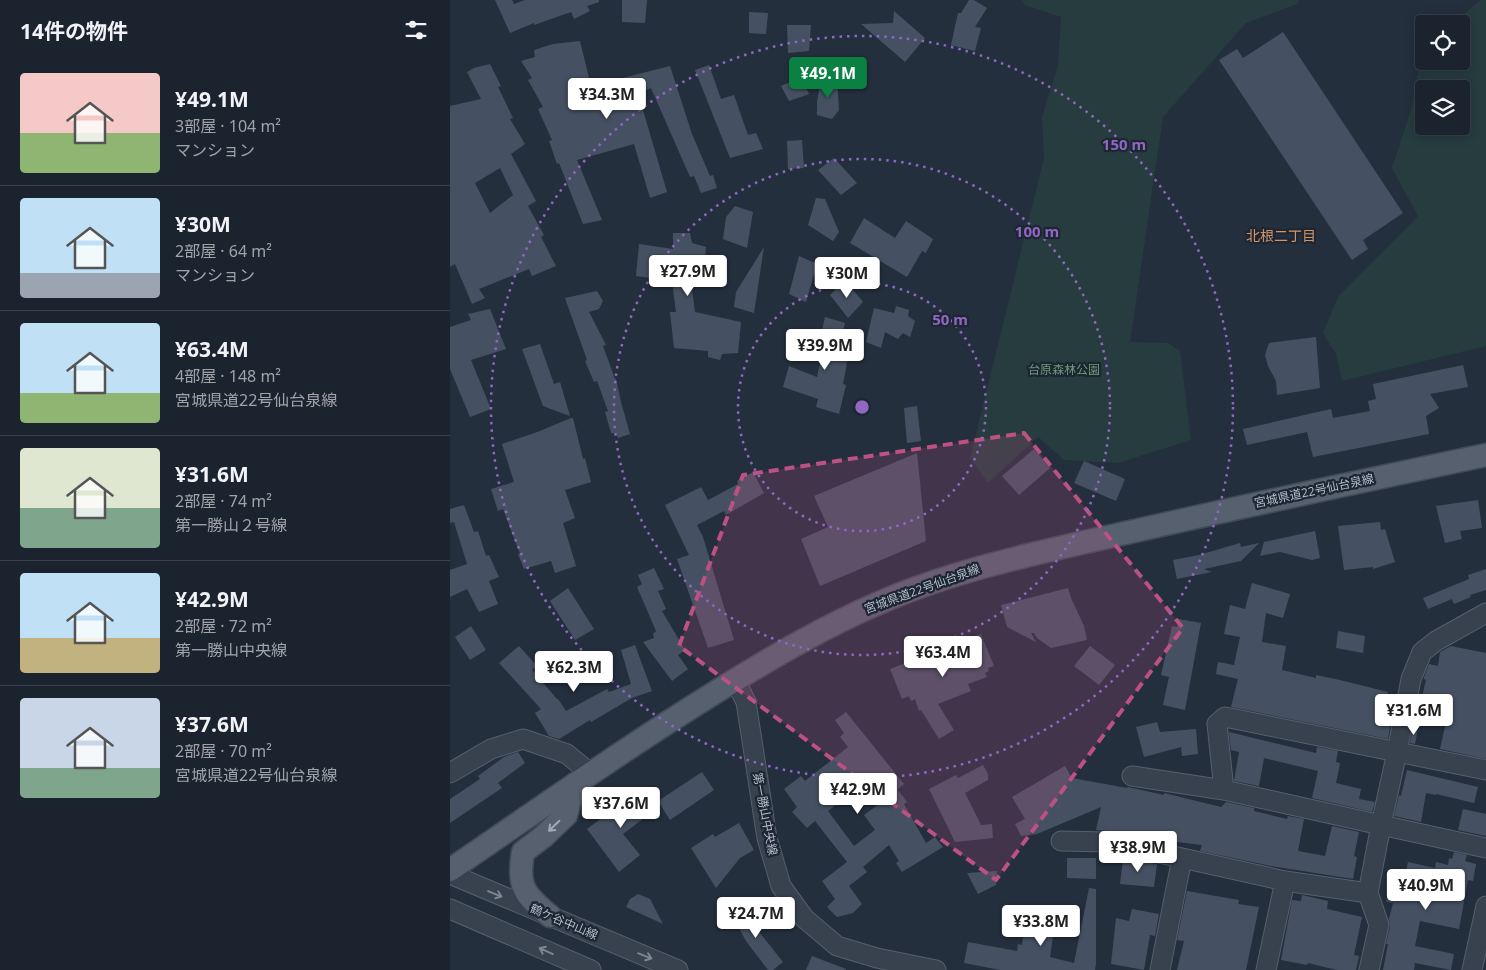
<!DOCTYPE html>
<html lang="ja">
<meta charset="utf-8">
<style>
:root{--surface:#1b232e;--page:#242b36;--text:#f1f3f6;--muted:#a0a4aa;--line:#39404a;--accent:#0b8043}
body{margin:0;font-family:"Noto Sans","Noto Sans JP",sans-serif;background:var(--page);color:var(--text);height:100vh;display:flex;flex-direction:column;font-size:19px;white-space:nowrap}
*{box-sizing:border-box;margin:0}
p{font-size:16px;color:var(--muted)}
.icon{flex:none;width:28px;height:28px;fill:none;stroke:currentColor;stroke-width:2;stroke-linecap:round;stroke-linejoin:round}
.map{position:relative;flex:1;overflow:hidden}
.drawer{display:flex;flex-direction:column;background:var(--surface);width:450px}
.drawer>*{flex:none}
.controls{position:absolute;left:965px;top:15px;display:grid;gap:10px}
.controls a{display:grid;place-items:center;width:55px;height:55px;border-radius:5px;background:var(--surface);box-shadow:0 2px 12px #0003,0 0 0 1px var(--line);font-size:25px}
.price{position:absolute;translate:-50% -42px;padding:0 11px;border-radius:5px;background:#fff;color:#222;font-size:16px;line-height:32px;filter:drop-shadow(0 1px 2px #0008)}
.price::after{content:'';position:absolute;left:50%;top:30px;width:15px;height:11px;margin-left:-8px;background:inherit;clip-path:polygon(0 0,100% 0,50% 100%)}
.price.selected{background:var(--accent);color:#fff}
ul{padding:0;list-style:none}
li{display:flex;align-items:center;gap:15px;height:125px;padding:0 20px}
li+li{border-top:1px solid var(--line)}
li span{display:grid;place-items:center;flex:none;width:140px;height:100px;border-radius:5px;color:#555}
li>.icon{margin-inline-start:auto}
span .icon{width:60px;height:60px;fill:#fffc;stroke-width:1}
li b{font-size:21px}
h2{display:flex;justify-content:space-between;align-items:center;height:60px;padding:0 20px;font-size:21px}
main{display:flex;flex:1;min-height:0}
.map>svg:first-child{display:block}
.green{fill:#263c3f;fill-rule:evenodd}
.building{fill:#455162;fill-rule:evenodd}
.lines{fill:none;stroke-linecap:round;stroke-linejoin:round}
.minor-casing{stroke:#565f6c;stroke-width:21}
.major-casing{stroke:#414a57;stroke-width:25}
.minor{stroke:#38414e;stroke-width:19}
.major{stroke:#56606e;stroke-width:22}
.oneway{stroke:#a1aab7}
.oneway2{stroke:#7c8592}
.marked{fill:#bd5182;fill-opacity:0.2;stroke:#bd5182;stroke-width:4;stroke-dasharray:10 6;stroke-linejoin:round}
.ring{fill:none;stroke:#9266c3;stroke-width:2.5;stroke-dasharray:2.5 5}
.labels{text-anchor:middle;stroke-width:4.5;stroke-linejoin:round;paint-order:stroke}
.park-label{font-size:12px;fill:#6b9a76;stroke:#1d2633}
.street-label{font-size:12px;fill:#b4bcc9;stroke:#1d2633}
.neighbourhood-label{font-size:14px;fill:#d59563;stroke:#1d2633}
.centre{fill:#9266c3;stroke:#1d2633;stroke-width:2.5}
.ring-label{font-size:15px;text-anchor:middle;font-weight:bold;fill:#9266c3;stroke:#1d2633;stroke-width:4.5;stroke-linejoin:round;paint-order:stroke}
</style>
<main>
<section class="drawer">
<h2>14件の物件<svg class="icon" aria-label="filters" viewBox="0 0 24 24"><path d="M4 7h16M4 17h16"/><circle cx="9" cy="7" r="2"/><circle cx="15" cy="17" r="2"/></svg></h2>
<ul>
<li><span style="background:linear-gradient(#f6c9c9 60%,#8fb573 0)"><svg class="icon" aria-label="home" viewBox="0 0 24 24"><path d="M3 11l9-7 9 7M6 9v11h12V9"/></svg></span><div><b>¥49.1M</b><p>3部屋 · 104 m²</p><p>マンション</p></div></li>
<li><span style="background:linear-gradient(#bfe0f5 75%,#9aa5b1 0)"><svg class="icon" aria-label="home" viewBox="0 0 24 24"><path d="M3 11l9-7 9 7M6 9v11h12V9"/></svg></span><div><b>¥30M</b><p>2部屋 · 64 m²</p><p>マンション</p></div></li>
<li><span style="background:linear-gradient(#bfe0f5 70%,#8fb573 0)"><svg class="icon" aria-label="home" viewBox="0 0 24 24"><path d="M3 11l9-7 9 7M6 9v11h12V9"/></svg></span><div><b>¥63.4M</b><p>4部屋 · 148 m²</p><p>宮城県道22号仙台泉線</p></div></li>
<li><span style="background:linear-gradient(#dfe7d0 60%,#7fa58c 0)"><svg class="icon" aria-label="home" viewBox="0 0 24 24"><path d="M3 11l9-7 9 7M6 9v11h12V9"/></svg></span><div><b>¥31.6M</b><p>2部屋 · 74 m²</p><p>第一勝山２号線</p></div></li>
<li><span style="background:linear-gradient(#bfe0f5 65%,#c2b280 0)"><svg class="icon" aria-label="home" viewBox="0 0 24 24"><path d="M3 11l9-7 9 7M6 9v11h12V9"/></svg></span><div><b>¥42.9M</b><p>2部屋 · 72 m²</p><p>第一勝山中央線</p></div></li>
<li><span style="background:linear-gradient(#c9d6e8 70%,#7fa58c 0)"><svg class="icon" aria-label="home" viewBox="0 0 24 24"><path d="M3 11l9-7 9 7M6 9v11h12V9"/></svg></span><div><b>¥37.6M</b><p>2部屋 · 70 m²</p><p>宮城県道22号仙台泉線</p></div></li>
</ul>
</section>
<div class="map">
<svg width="1036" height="970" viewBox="0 0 1036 970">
<rect width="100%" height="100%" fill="#242f3e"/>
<path class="green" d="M572,0H849L847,4L796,23L713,117L680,342L718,343L730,351L741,440L668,463L614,460L588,437L538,483L520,458L594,158L592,117L608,65L611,17L575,5Z
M1030,0H1036V346L892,381L886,354L873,333L888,297L968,216L942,168L961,110L972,55L974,50V61H1011V24H1003ZM974,89H1011V126H974Z"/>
<path class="building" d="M45,0H62L64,4L75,0H149V2L137,6L140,11L124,19L121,12L84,25V23L60,33Z
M172,0H197L195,23L172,22Z
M519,0H524L537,8L525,27L531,28L525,51L501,45L508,13H511Z
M444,11L475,38L455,62L411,24L443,23Z
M299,12L318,13L316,34L299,33Z
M337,25H361L359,51L338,53Z
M833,32L953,213L913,240L918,249L902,260L769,60L787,49L793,58Z
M130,41L141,86L220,66L242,134L260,176L263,175L267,188L251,193L244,176L240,177L201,88L188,93L217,192L200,198L184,144L127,160L152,220L133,224L109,163L107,164L99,141L102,140L88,109L93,107L78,80L82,78L71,61L85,57L84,50L103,44Z
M40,64L51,86L48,87L63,118L60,119L75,144L61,154L86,201L78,206L94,235L91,237L106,266L82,276L79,269L29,289L35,298L22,304L5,264L0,267V106L31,99L17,72L24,68ZM50,168L63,195L40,213L25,183Z
M259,65L271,99L284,95L298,135L306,133L313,149L280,158L245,70Z
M351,77L359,94L339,101L331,86Z
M371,79H387L389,110L382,119L367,115V102Z
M352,140L354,168L338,169L337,141Z
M384,158L407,183L391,195L368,170Z
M366,198L375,199L389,232L383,241L358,225Z
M285,206L303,212L297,248L273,239L276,217Z
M414,218L445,238L456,221L483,239L476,253L472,251L457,277L400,243Z
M223,233H240L242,243L256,247L254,274L240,273L245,312L291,322L288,353L272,354L270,360L258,357V351L224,348L220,312H226L222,281L186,276L189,244L223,249Z
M314,247L304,313L284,307L286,292Z
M349,256L367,264L356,302L339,294Z
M395,280L413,302L398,318L380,295Z
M147,291L153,301L149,309L139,312L156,345L153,346L165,379H166L171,402L180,434L168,438L166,433H161L155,412L158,411L147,381L144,382L135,361L137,360L115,298Z
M446,306L459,310L458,316L465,321L460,337L453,333L448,339L435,332L431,348L416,342L424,308L444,313Z
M40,309L56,349L21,360L41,409L20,417L0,369V327L21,320L18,314Z
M375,317L395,323L390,342L400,347L393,384L396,385L389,414L366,407L368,399L333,387L339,366L367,377L373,348L369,345Z
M866,337L870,388L827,395L826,381L818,366L815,355L819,343Z
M90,344L104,384L110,382L120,416L93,406L72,349Z
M1013,365L1018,387L980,394L989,408L976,416L979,434L863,457L857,432L797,445L793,429L881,409L883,418L920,411L918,401L926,399L923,384Z
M467,406L471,441L457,443L454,408Z
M121,418H123L133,459L135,458L141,482L115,490L125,518L113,523L126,566L105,573L101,561L74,569L68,554H70L53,509L48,511L41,489L64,482L52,444L90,431Z
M584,449L600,468L569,495L552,476Z
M467,453L476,541L370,586L351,539L378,527L364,496Z
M634,461L675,479L666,501L624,483Z
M303,472L314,493L276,515L274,511L247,525L253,537L284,640L258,648L227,559L239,555L215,505L251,487L258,500L288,484L287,481Z
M1028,500L1032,528L1010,531L1012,539L995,543L986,506Z
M14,505L24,532L28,531L36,556L39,555L49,577L39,581L48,604L29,612L17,589L0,597V570L17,564L4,522L0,523V509Z
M930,522L931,530L935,529L945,562L923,569V567L894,570L888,526Z
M865,531L870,558L862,560L830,552L810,556L814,542Z
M790,543L791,547L809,543L791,561L754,569L762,572L727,579L723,560L749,555Z
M204,568L214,589L208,591L216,609L212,611L235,650L228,655L238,669L222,681L193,642L204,638L203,634L206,631L187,587L192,584L188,575Z
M1036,569V590L1020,595L1021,597L1004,604L1002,599L978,609L973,598L1019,579L1018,575Z
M802,583L840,594L833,618L816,613L812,642L836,646L832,670L866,678V675L890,680L938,692L931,720L941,722L938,739L781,707L788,679L766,674L768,662L784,665L790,637L774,634L780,605L795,609Z
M118,588L144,629L125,640L100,601Z
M618,588L621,598L634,626L637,640L601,648L587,638L584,633H581L586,642L557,627L551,605Z
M729,619L751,623L735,710L713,705L719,677L711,675L722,626L727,627Z
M21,626L36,650L20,660L5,637Z
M888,631L915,636L913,653L886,648Z
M531,634L544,666L538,668L539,671L535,673L537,677L518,684L521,691L488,704L504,730L489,739L471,710L469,711L465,699L461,701L459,696L452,699L440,669Z
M185,645L202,691L182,698L141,722L140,720L109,739L99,736L85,713L91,709L49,663L69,646L87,666L82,670L107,699H108L116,711L157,689L159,692L181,684L171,650Z
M640,646L665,665L649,685L624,666Z
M1001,646L1036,653V759L990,749L997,717L969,710L976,680L974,679V677L979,664L988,666L990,652Z
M396,712L454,784L441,795L425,775L378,811L404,846L425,830L414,815L448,790L457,802L454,804L476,843L485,837L493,847L452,872L446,863L449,861L439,845L413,867L417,872L399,886L412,904L403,913L387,917L377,907L385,899L372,881L397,862L365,821L357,828L342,812L347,807L334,789L351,776L355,781L398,747L390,737L394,733L385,720Z
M707,722L710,732L746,729L748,754L732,756L731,747L694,757L686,727Z
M963,728L968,729L965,744L960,743Z
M779,732L866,753L867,747L888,751L886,762L890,763L886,783L911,789L909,799L925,802L922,812L862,798L868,771L814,758L809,786L784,781L789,752L781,750Z
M68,752L75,763L48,783L52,788L0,823V799L30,779L28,776L54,757Z
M533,765L538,774V780L515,793L531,825L542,824L543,838L505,842L479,789L506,775L508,778Z
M615,766L622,778L677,788L678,787L714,795V793L771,807L776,802L804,808V811L837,819L838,816L854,819L848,851L875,856L882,826L909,832L904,856L907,857L903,879L821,866L750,851L752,845L710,840V842L659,831L646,830L651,807L587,834L571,836L565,824L575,819L562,797Z
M957,770L1028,787L1024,803L986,794V795L976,793L971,822L944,816L949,795L951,796Z
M252,772L264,790L220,820L208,801Z
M191,789L206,809L173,834L190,855L169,872L137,829Z
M1013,809L1036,814V836L1008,830Z
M289,823L304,850L290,858L266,888L241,848L263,834L265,837Z
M1004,852L1017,855L1015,861L1026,864L1023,881L1018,880L1009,929L970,921L965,946L1004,954L1001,970L965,963L964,970H933L938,944H936L940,927L939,919L943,903L936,902L939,886L952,889L958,862L985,868L986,862L998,865L999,858L1002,859Z
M617,858H646V879L617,878Z
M673,858L707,864L704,887L670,884Z
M547,871L546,885L528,894L517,873Z
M639,888L646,889V964L645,970H550L514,963L518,942L567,951L568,944L572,945L577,907L585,922V919L605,922L600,957L624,963Z
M737,891L789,900L788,904L809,907L796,970H727L734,941L727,940Z
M188,894L200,899L213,924L176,907L180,899Z
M852,895L878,901L877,909L912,917L904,955L909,956L906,970H887L858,963L857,965L831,960L842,900L851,901Z
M295,904L310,933L333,962L323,970H318L296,941L281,914Z
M682,909L709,914L705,936L700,935L694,970L661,964L666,918L679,921Z
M362,956L396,969V970H356Z"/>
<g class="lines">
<defs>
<path id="minor" d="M285,680L296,702L317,838L331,886L354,918L387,946L427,958L486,970
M0,773L41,749L73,739L117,754L140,773
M682,776L774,790L931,825L947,752L961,679L972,652L986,641L1036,613
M774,790L767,724L775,717L1036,770
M611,841L657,842L732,858L710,970
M732,858L835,881L918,893
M0,874L228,970
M0,909L141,970
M816,970L835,881
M919,970L929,925L918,893L931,825L1036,848
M1022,970L1036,906"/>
<path id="major" d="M0,870C89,809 177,747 269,690C321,658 373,627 429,603C509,568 596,551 680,532C799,505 917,480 1036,455
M100,916C74,895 67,886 73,852L94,836L116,815L125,784"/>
</defs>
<use href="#minor" class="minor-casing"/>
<use href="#major" class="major-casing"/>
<use href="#minor" class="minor"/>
<use href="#major" class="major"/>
</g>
<defs><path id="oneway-shaft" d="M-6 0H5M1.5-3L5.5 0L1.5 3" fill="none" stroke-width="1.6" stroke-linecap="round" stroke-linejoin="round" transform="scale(1.25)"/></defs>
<use class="oneway" href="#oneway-shaft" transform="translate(104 826) rotate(136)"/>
<g class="oneway2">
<use href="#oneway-shaft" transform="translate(45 894) rotate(22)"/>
<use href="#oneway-shaft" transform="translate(96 951) rotate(-156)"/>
<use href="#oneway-shaft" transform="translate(195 956) rotate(22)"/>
</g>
<path class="marked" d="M574,433L733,628L546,880L229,646L293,475Z"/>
<g class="ring">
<circle cx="412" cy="407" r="124"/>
<circle cx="412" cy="407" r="248"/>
<circle cx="412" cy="407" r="371"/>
</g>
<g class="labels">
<g class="park-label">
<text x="614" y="374">台原森林公園</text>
</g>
<g class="street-label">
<text transform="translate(864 491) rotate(-12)" y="4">宮城県道22号仙台泉線</text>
<text transform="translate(472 589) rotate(-20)" y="4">宮城県道22号仙台泉線</text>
<text transform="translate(315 814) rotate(79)" y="4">第一勝山中央線</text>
<text transform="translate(114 922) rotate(23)" y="4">鶴ケ谷中山線</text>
</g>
<g class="neighbourhood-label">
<text x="831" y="241">北根二丁目</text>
</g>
</g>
<circle cx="412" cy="407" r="8" class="centre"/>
<g class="ring-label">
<text x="674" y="150">150 m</text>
<text x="587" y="237">100 m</text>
<text x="500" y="325">50 m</text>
</g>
</svg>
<div class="controls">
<a><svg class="icon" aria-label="locate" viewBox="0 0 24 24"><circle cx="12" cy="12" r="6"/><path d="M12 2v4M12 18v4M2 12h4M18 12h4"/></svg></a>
<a><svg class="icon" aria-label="layers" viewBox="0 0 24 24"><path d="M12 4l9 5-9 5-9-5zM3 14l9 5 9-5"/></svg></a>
</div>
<b class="price selected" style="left:378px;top:99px">¥49.1M</b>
<b class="price" style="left:157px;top:120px">¥34.3M</b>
<b class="price" style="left:238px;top:297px">¥27.9M</b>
<b class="price" style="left:397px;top:299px">¥30M</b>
<b class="price" style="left:375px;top:371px">¥39.9M</b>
<b class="price" style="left:493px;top:678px">¥63.4M</b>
<b class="price" style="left:124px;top:693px">¥62.3M</b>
<b class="price" style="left:964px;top:736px">¥31.6M</b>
<b class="price" style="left:408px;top:815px">¥42.9M</b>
<b class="price" style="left:171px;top:829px">¥37.6M</b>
<b class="price" style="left:688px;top:873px">¥38.9M</b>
<b class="price" style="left:976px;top:911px">¥40.9M</b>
<b class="price" style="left:306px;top:939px">¥24.7M</b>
<b class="price" style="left:591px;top:947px">¥33.8M</b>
</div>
</main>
